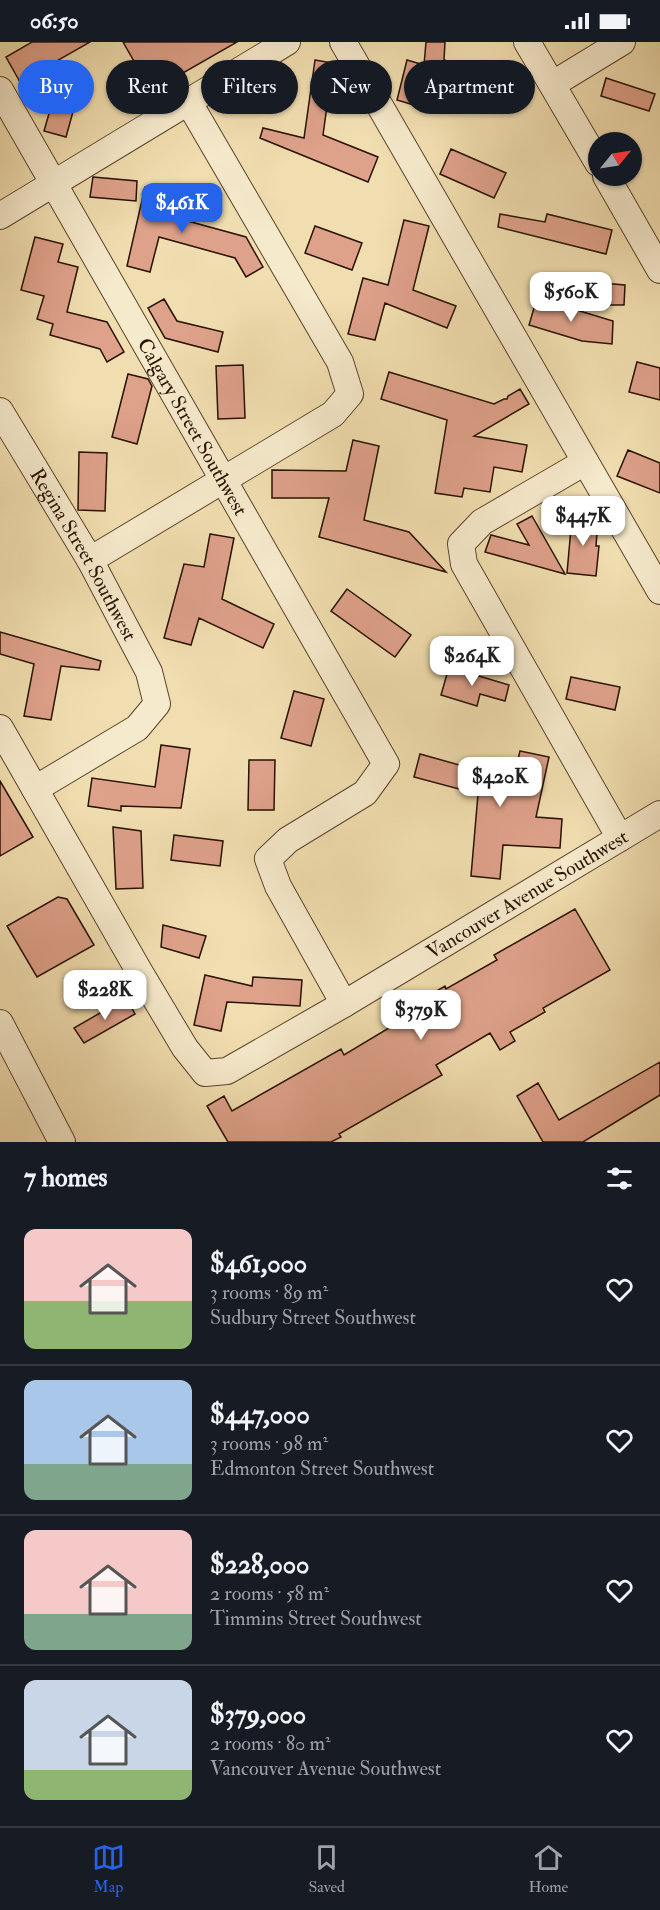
<!DOCTYPE html>
<meta charset="utf-8">
<style>
:root{--surface:#171b24;--page:#242831;--text:#f1f3f6;--muted:#9ea1a6;--line:#363941;--accent:#2563eb}
body{margin:0;font-family:"IM FELL Double Pica",serif;background:var(--page);color:var(--text);height:100vh;display:flex;flex-direction:column;font-size:22px;white-space:nowrap}
*{box-sizing:border-box;margin:0}
p{font-size:20px;color:var(--muted)}
.icon{flex:none;width:33px;height:33px;fill:none;stroke:currentColor;stroke-width:2;stroke-linecap:round;stroke-linejoin:round}
.map{position:relative;height:1100px;overflow:hidden}
.sheet{display:flex;flex-direction:column;background:var(--surface);flex:1}
.sheet>*{flex:none}
.hud{position:absolute;left:18px;top:18px;width:624px;height:54px;display:flex;gap:12px}
.needle{width:39px;rotate:60deg}
.tools{position:absolute;left:588px;top:90px;display:grid;gap:12px}
.tools a{display:grid;place-items:center;width:54px;height:54px;border-radius:50%;background:var(--surface);box-shadow:0 2px 4px #0004;font-size:30px}
.price{position:absolute;translate:-50% -51px;padding:0 14px;border-radius:12px;background:#fff;color:#222;font-size:20px;line-height:39px;filter:drop-shadow(0 2px 3px #0008)}
.price::after{content:'';position:absolute;left:50%;top:36px;width:18px;height:14px;margin-left:-9px;background:inherit;clip-path:polygon(0 0,100% 0,50% 100%)}
.price.active{background:var(--accent);color:#fff}
ul{padding:0;list-style:none}
li{display:flex;align-items:center;gap:18px;height:150px;padding:0 24px}
li+li{border-top:2px solid var(--line)}
li span{display:grid;place-items:center;flex:none;width:168px;height:120px;border-radius:12px;color:#555}
li>.icon{margin-inline-start:auto}
span .icon{width:72px;height:72px;fill:#fffc;stroke-width:1}
li b{font-size:26px}
h2{display:flex;justify-content:space-between;align-items:center;height:72px;padding:0 24px;font-size:26px}
.tag{padding:0 21px;border-radius:27px;background:var(--surface);box-shadow:0 2px 4px #0004;font-size:21px;line-height:54px}
.tag.active{background:var(--accent);color:#fff}
.status{display:flex;justify-content:space-between;align-items:center;height:42px;padding:0 30px;background:var(--surface);direction:ltr}
.status svg{height:16px;fill:currentColor}
.tab-bar{display:flex;justify-content:space-around;align-items:center;height:84px;border-top:2px solid var(--line);background:var(--surface);font-size:16px;color:var(--muted)}
.tab-bar a{display:grid;justify-items:center;gap:3px}
.tab-bar .active{color:var(--accent)}
.map>svg:first-child{display:block}
.building{fill:#dea18a;stroke:#271100;stroke-width:1.5}
.lines{fill:none;stroke-linecap:round;stroke-linejoin:round}
.minor-casing{stroke:#5a442c;stroke-width:28}
.minor{stroke:#f6eacc;stroke-width:26}
.labels{text-anchor:middle;stroke-width:4.5;stroke-linejoin:round;paint-order:stroke}
.street-label{font-size:20px;fill:#271100;stroke:#f6eacc}
</style>
<div class="status"><b>06:50</b><svg viewBox="0 0 49 12"><path d="M0 12V9h3v3zM5 12V6h3v6zM10 12V3h3v9zM15 12V0h3v12zM26 1h20v11H26zM47 4h2v5h-2z"/></svg></div>
<div class="map">
<svg width="660" height="1100" viewBox="0 0 660 1100">
<rect width="100%" height="100%" fill="#f1deb0"/>
<filter id="stains"><feTurbulence type="fractalNoise" baseFrequency=".00333" numOctaves="4"/><feColorMatrix values="0 0 0 0 .2 0 0 0 0 .09 0 0 0 0 .02 0 0 0 .5 -.17"/></filter>
<radialGradient id="worn" r=".72"><stop offset=".6" stop-color="#630" stop-opacity="0"/><stop offset="1" stop-color="#630" stop-opacity=".3"/></radialGradient>
<path class="building" d="M32,0H90L20,40L6,15Z
M123,0H237L155,47L147,33L143,35Z
M426,0H445L444,18L513,38L507,63L431,40L424,66L397,58L407,18L424,23Z
M315,18L333,21L323,93L378,115L368,140L260,96L263,86L304,96Z
M606,36L655,52L649,69L601,54Z
M52,61L74,66L66,95L44,89Z
M451,107L506,131L494,156L440,132Z
M93,135L137,139L136,159L90,155Z
M145,145L180,148L173,175L246,195L263,225L246,235L235,216L159,195L150,230L127,224Z
M500,172L545,180L547,172L612,188L606,212L498,185Z
M404,178L429,184L413,248L456,264L447,286L385,261L375,298L348,292L363,236L388,243Z
M315,184L362,201L352,228L305,211Z
M35,195L63,202L58,220L78,225L67,270L107,280L124,310L107,320L100,307L50,293L53,282L37,277L44,254L21,248Z
M601,241L625,243L624,263H600Z
M537,256L613,279L612,302L582,299L529,283Z
M164,257L177,279L223,290L218,310L165,296L148,266Z
M637,320L660,326V358L629,350Z
M243,323L245,376L218,377L216,324Z
M389,330L494,362L504,357H507L508,354L520,347L529,362L474,394L527,403L522,430L494,425L490,450L464,446L462,455L435,451L447,378L381,357Z
M128,332L148,337L152,344L137,402L112,395Z
M353,398L379,404L364,478L409,490L446,530L319,495L329,456H272V428L346,429Z
M628,408L660,421V451L617,434Z
M79,410L107,411L105,469L78,468Z
M532,474L565,532L485,510L491,493L529,503L517,482Z
M572,475L598,477L596,504H599L596,534L567,531Z
M210,492L234,496L222,557L274,582L263,606L199,576L191,603L164,596L184,522L204,525Z
M347,547L411,593L395,615L331,569Z
M0,590L101,619L99,628L61,624L51,678L24,674L34,622L0,612Z
M449,625L509,643L505,659L480,652L477,664L441,653Z
M571,635L620,645L615,668L566,657Z
M294,649L324,657L311,704L281,696Z
M161,703L190,707L181,766L121,764V769L88,764L92,736L155,745Z
M520,709L549,715L536,775L562,777L560,806L503,803L500,837L471,834L478,752L414,735L420,712L513,738Z
M249,718H275L274,768H248Z
M0,739L33,795L0,814Z
M113,785L141,789L143,846L116,847Z
M174,793L223,799L220,824L171,818Z
M58,855L67,857L94,903L37,935L7,884Z
M575,867L610,928L543,966L545,970L510,990L515,999L500,1008L490,991L436,1023L442,1033L339,1092L341,1095L331,1100H228L207,1064L224,1054L232,1069L341,1007L344,1013L394,983L390,976L445,944L446,947L497,918L494,913Z
M163,883L206,894L199,916L161,905Z
M205,933L252,944L253,935L302,938L300,964L227,960L221,989L194,983Z
M126,956L135,972L84,1001L74,986Z
M660,1020V1053L583,1100H543L517,1054L538,1041L559,1078Z"/>
<g class="lines">
<defs>
<g id="minor">
<path d="M343,0L660,549"/>
<path d="M527,0L598,121"/>
<path d="M553,42L622,0"/>
<path id="s1" d="M0,48L386,722L365,751L288,798L268,817L278,844L344,962"/>
<path d="M606,134L660,228"/>
<path d="M0,174L287,0"/>
<path id="s2" d="M0,369L90,518L149,630L157,662L137,686L35,747"/>
<path d="M585,420L482,480L461,502L464,522L620,796"/>
<path d="M90,518L333,372L350,352L340,320L188,59"/>
<path id="s3" d="M0,686L139,929L185,1006L205,1031L227,1029L344,962L660,772"/>
<path d="M0,981L62,1100"/>
</g>
</defs>
<use href="#minor" class="minor-casing"/>
<use href="#minor" class="minor"/>
</g>
<g class="labels">
<g class="street-label">
<text dy="7" stroke="none"><textPath href="#s1" startOffset="388">Calgary Street Southwest</textPath></text>
<text dy="7" stroke="none"><textPath href="#s2" startOffset="166">Regina Street Southwest</textPath></text>
<text dy="7" stroke="none"><textPath href="#s3" startOffset="772">Vancouver Avenue Southwest</textPath></text>
</g>
</g>
<rect width="100%" height="100%" filter="url(#stains)"/>
<rect width="100%" height="100%" fill="url(#worn)"/>
</svg>
<div class="tools">
<a><svg class="needle" viewBox="-14 -14 28 28"><path d="M0-13l5 13h-10z" fill="#e53935"/><path d="M0 13l5-13h-10z" fill="#9ea1a6"/></svg></a>
</div>
<b class="price active" style="left:182px;top:192px">$461K</b>
<b class="price" style="left:571px;top:281px">$560K</b>
<b class="price" style="left:583px;top:505px">$447K</b>
<b class="price" style="left:472px;top:645px">$264K</b>
<b class="price" style="left:500px;top:766px">$420K</b>
<b class="price" style="left:105px;top:979px">$228K</b>
<b class="price" style="left:421px;top:999px">$379K</b>
<div class="hud">
<a class="tag active">Buy</a>
<a class="tag">Rent</a>
<a class="tag">Filters</a>
<a class="tag">New</a>
<a class="tag">Apartment</a>
</div>
</div>
<section class="sheet">
<h2>7 homes<svg class="icon" aria-label="filters" viewBox="0 0 24 24"><path d="M4 7h16M4 17h16"/><circle cx="9" cy="7" r="2"/><circle cx="15" cy="17" r="2"/></svg></h2>
<ul>
<li><span style="background:linear-gradient(#f6c9c9 60%,#8fb573 0)"><svg class="icon" aria-label="home" viewBox="0 0 24 24"><path d="M3 11l9-7 9 7M6 9v11h12V9"/></svg></span><div><b>$461,000</b><p>3 rooms · 89 m²</p><p>Sudbury Street Southwest</p></div><svg class="icon" aria-label="heart" viewBox="0 0 24 24"><path d="M12 20l-8-8c-3-5 5-10 8-4 3-6 11-1 8 4z"/></svg></li>
<li><span style="background:linear-gradient(#a9c7e8 70%,#7fa58c 0)"><svg class="icon" aria-label="home" viewBox="0 0 24 24"><path d="M3 11l9-7 9 7M6 9v11h12V9"/></svg></span><div><b>$447,000</b><p>3 rooms · 98 m²</p><p>Edmonton Street Southwest</p></div><svg class="icon" aria-label="heart" viewBox="0 0 24 24"><path d="M12 20l-8-8c-3-5 5-10 8-4 3-6 11-1 8 4z"/></svg></li>
<li><span style="background:linear-gradient(#f6c9c9 70%,#7fa58c 0)"><svg class="icon" aria-label="home" viewBox="0 0 24 24"><path d="M3 11l9-7 9 7M6 9v11h12V9"/></svg></span><div><b>$228,000</b><p>2 rooms · 58 m²</p><p>Timmins Street Southwest</p></div><svg class="icon" aria-label="heart" viewBox="0 0 24 24"><path d="M12 20l-8-8c-3-5 5-10 8-4 3-6 11-1 8 4z"/></svg></li>
<li><span style="background:linear-gradient(#c9d6e8 75%,#8fb573 0)"><svg class="icon" aria-label="home" viewBox="0 0 24 24"><path d="M3 11l9-7 9 7M6 9v11h12V9"/></svg></span><div><b>$379,000</b><p>2 rooms · 80 m²</p><p>Vancouver Avenue Southwest</p></div><svg class="icon" aria-label="heart" viewBox="0 0 24 24"><path d="M12 20l-8-8c-3-5 5-10 8-4 3-6 11-1 8 4z"/></svg></li>
</ul>
</section>
<nav class="tab-bar">
<a class="active"><svg class="icon" aria-label="map" viewBox="0 0 24 24"><path d="M3 6l6-2 6 2 6-2v14l-6 2-6-2-6 2zM9 4v14M15 6v14"/></svg>Map</a>
<a><svg class="icon" aria-label="saved" viewBox="0 0 24 24"><path d="M7 4h10v16l-5-4-5 4z"/></svg>Saved</a>
<a><svg class="icon" aria-label="home" viewBox="0 0 24 24"><path d="M3 11l9-7 9 7M6 9v11h12V9"/></svg>Home</a>
</nav>
